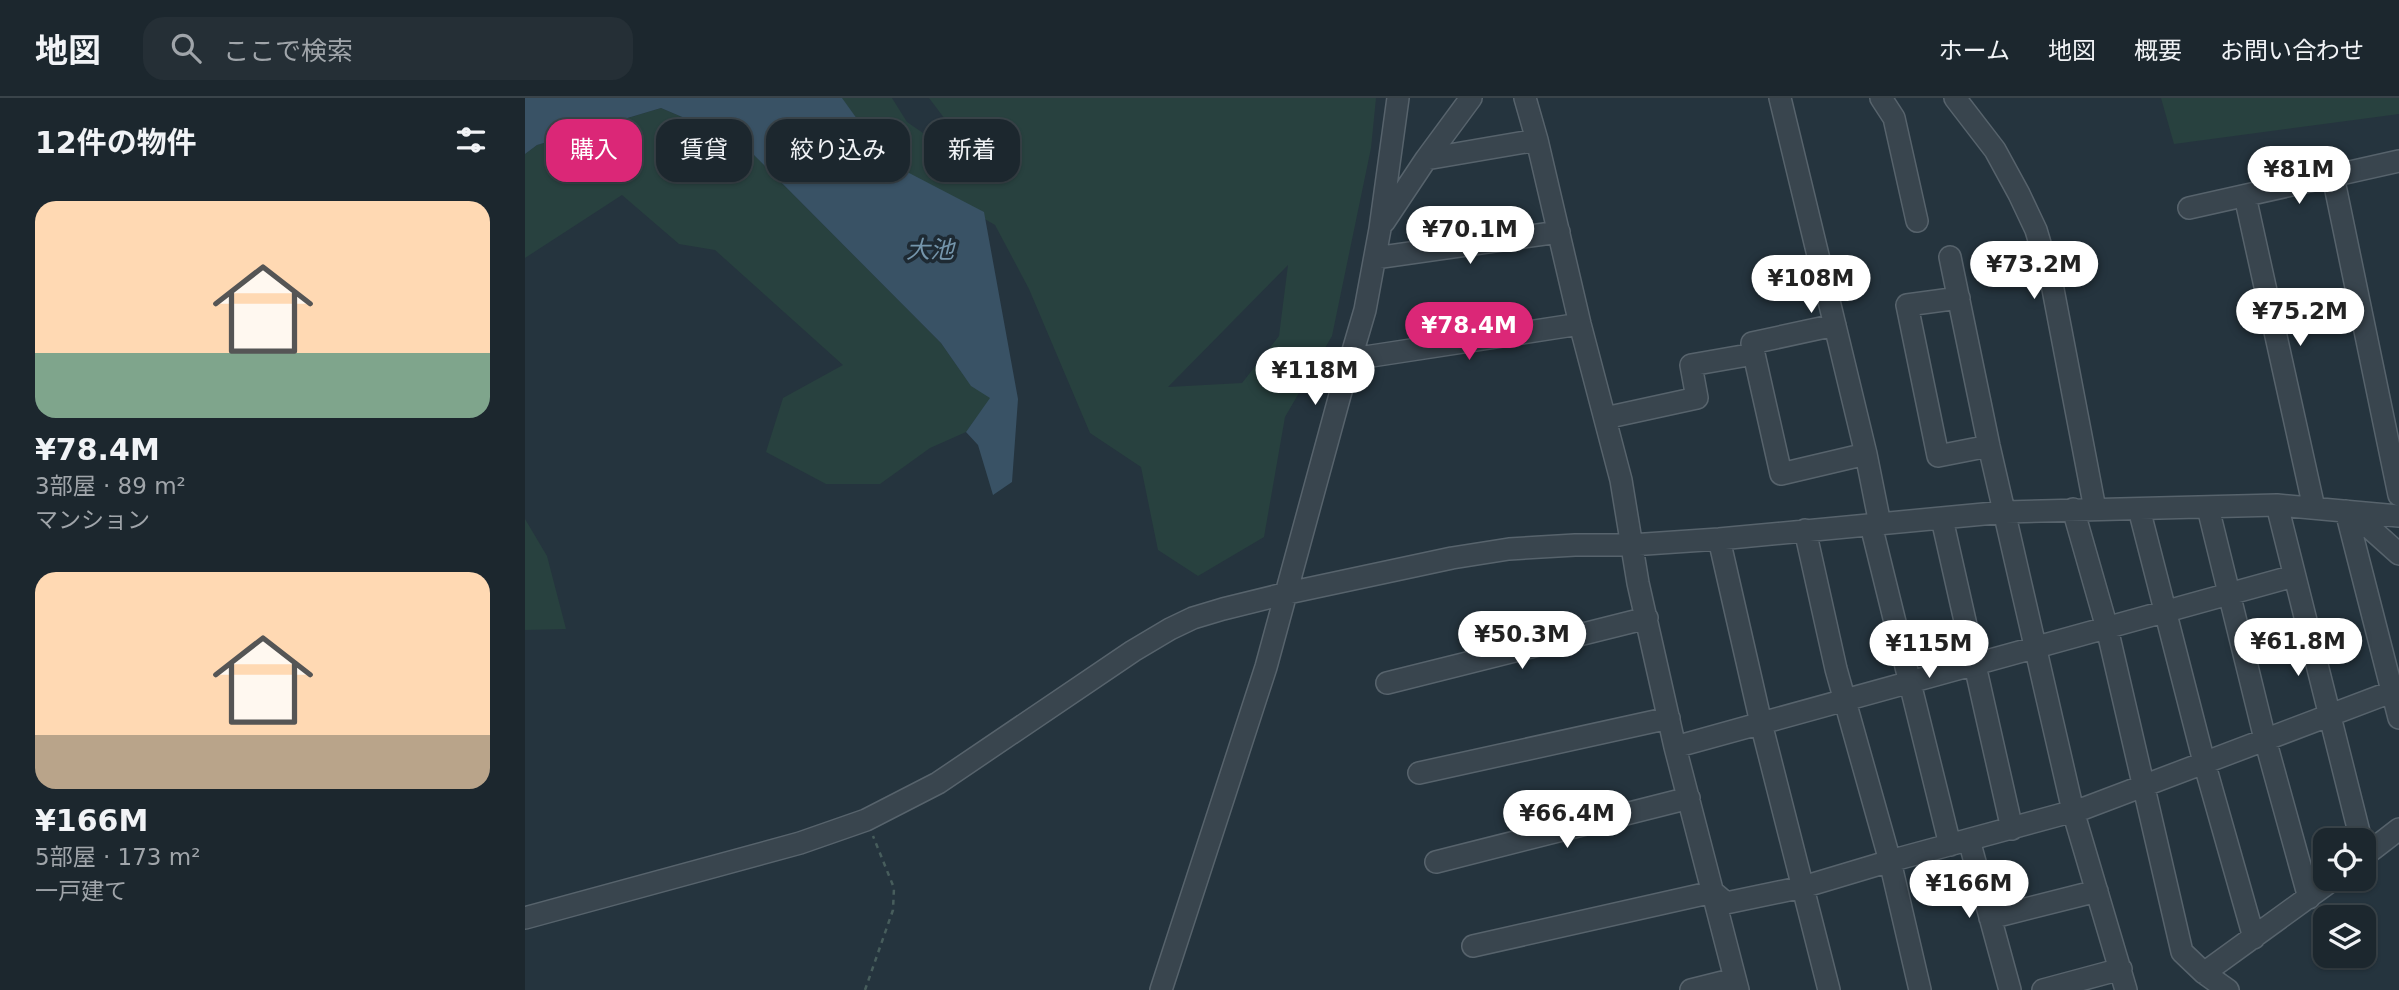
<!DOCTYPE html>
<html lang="ja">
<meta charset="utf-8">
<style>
:root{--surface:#1c272e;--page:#252f36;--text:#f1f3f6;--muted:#a0a5aa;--line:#3a444a;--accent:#db2777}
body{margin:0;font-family:"DejaVu Sans","Noto Sans JP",sans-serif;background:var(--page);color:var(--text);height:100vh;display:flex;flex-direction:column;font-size:26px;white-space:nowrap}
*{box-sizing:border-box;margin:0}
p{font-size:23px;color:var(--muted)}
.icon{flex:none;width:38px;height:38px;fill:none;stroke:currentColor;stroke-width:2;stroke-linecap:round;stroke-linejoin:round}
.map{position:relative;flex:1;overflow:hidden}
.drawer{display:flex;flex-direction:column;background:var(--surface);width:525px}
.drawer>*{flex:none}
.guide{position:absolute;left:21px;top:21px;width:665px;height:63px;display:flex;gap:14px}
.fabs{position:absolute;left:1788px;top:730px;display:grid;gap:14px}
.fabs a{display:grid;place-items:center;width:63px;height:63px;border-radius:14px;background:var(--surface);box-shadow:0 2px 5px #0004,0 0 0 2px var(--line);font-size:35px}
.price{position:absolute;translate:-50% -60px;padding:0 16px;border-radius:24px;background:#fff;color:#222;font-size:23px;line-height:46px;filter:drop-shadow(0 2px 4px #0008)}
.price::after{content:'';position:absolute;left:50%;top:42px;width:21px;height:16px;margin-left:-10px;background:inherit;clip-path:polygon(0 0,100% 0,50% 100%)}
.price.active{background:var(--accent);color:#fff}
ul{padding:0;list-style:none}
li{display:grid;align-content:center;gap:14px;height:371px;padding:0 35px}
li span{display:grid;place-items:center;height:217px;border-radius:21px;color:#555}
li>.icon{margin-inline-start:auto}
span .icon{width:126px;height:126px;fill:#fffc;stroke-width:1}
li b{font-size:30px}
h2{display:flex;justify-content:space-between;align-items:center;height:84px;padding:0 35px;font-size:30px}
.tag{padding:0 24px;border-radius:21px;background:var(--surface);box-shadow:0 2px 5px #0004,0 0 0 2px var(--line);font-size:24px;line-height:63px}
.tag.active{background:var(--accent);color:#fff}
header{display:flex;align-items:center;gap:42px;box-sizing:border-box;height:98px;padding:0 35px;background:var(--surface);border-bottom:2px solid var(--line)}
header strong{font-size:33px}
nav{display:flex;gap:38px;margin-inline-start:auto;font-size:24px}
.search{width:490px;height:63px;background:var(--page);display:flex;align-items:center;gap:18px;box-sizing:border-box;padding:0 24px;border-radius:21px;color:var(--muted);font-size:26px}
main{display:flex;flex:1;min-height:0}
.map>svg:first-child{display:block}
.green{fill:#28413f;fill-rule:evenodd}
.water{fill:#395265}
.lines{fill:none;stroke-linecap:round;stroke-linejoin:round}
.minor-casing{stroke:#57636c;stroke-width:24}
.path{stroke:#475d5c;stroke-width:2.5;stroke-dasharray:5 5;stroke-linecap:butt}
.minor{stroke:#39454e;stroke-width:21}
.labels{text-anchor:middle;stroke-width:7;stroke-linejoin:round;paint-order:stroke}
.water-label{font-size:24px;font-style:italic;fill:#7596ac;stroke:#1e2a33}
</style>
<header>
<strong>地図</strong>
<div class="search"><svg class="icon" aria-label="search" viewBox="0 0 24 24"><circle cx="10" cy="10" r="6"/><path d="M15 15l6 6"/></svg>ここで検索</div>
<nav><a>ホーム</a><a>地図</a><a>概要</a><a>お問い合わせ</a></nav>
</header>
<main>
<section class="drawer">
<h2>12件の物件<svg class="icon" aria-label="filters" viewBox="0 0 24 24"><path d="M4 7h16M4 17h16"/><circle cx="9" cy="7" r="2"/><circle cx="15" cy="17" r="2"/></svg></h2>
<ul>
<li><span style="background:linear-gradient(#ffd9b3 70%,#7fa58c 0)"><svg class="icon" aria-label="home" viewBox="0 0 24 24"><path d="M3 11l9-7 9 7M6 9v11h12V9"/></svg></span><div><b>¥78.4M</b><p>3部屋 · 89 m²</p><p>マンション</p></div></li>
<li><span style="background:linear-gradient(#ffd9b3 75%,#b9a48a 0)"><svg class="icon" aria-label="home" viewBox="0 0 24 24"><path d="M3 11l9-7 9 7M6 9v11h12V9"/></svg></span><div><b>¥166M</b><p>5部屋 · 173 m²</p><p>一戸建て</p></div></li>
</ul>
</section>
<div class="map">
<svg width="1874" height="892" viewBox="0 0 1874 892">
<rect width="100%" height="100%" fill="#25343e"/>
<path class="green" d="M316,0H367L382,24L440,64L454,66L404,0H851L846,50L807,238L760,319L739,439L673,478L633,452L616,369L565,335L504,191L470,127L363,64ZM763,167L754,238L717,285L643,289Z
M1636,0H1874V16L1649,46Z
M136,10L216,44L416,245L440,279L466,300L441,334L405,350L355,386H301L241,354L258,300L318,267L190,152L154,146L97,97L0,160V56L12,47Z
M0,421L22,458L41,531L0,532Z"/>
<path class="water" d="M0,0H317L363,64L459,114L493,301L487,384L468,397L453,347L441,334L465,300L446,288L416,245L216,44L136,10L12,47L0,56Z"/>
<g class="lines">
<defs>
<path id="minor" d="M1000,0L1012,42L1055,226L1096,382L1113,485L1150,649L1213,892
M1255,0L1341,356L1355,426
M1356,0L1369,20L1392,123
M1430,0L1470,52L1494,96L1511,132L1527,186L1570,411
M901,61L1012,42
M1808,78L1874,397
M1720,98L1789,410
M1664,110L1874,63
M859,124L901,61L946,0
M1425,159L1464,348L1548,713L1601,892
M850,160L1034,134
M1434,200L1382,207L1413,358L1464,348
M1229,256L1256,376L1341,356
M827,261L1055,226
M1080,320L1172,300L1166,267L1229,256L1227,245L1310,227
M1752,407L1836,742
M1683,410L1740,641L1784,800
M1548,411L1582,530L1657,854L1679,875L1703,892
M1614,411L1679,664L1729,840
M1821,413L1874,620
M1828,415L1874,456
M1417,421L1487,731
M1346,427L1425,747
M1280,432L1311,571L1365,763L1395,892
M1194,441L1236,625L1304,892
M862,585L1122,520
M1150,649L1769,478
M894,675L1144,620
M1444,742L1485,892
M1839,758L1874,731
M911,764L1164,700
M1188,794L1201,805L1278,789L1365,763L1560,710L1874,591
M0,820L275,745L341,722L413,685L608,553L645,531L668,520L698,511L763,495L927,460L984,451L1050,447H1106L1194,441L1480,414L1752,407L1874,418
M1465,820L1572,793
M948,848L1188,794
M1679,875L1810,780
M636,892L741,569L815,297L840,212L855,131L873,0
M1166,892L1210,881
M1518,892L1596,871"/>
</defs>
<use href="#minor" class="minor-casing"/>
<path class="path" d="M340,892L368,812L369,790L348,738"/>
<use href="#minor" class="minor"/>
</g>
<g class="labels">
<g class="water-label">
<text x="405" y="160">大池</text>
</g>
</g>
</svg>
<div class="fabs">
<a><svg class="icon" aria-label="locate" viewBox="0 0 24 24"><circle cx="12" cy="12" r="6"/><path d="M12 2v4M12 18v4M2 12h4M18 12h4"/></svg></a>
<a><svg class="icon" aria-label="layers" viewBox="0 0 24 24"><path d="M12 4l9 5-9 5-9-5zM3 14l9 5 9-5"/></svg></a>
</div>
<b class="price" style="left:1774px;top:108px">¥81M</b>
<b class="price" style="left:945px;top:168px">¥70.1M</b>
<b class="price" style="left:1509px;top:203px">¥73.2M</b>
<b class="price" style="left:1286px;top:217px">¥108M</b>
<b class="price" style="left:1775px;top:250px">¥75.2M</b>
<b class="price active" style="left:944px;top:264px">¥78.4M</b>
<b class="price" style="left:790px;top:309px">¥118M</b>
<b class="price" style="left:997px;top:573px">¥50.3M</b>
<b class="price" style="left:1773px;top:580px">¥61.8M</b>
<b class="price" style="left:1404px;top:582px">¥115M</b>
<b class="price" style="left:1042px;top:752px">¥66.4M</b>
<b class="price" style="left:1444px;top:822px">¥166M</b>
<div class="guide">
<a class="tag active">購入</a>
<a class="tag">賃貸</a>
<a class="tag">絞り込み</a>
<a class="tag">新着</a>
</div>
</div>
</main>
